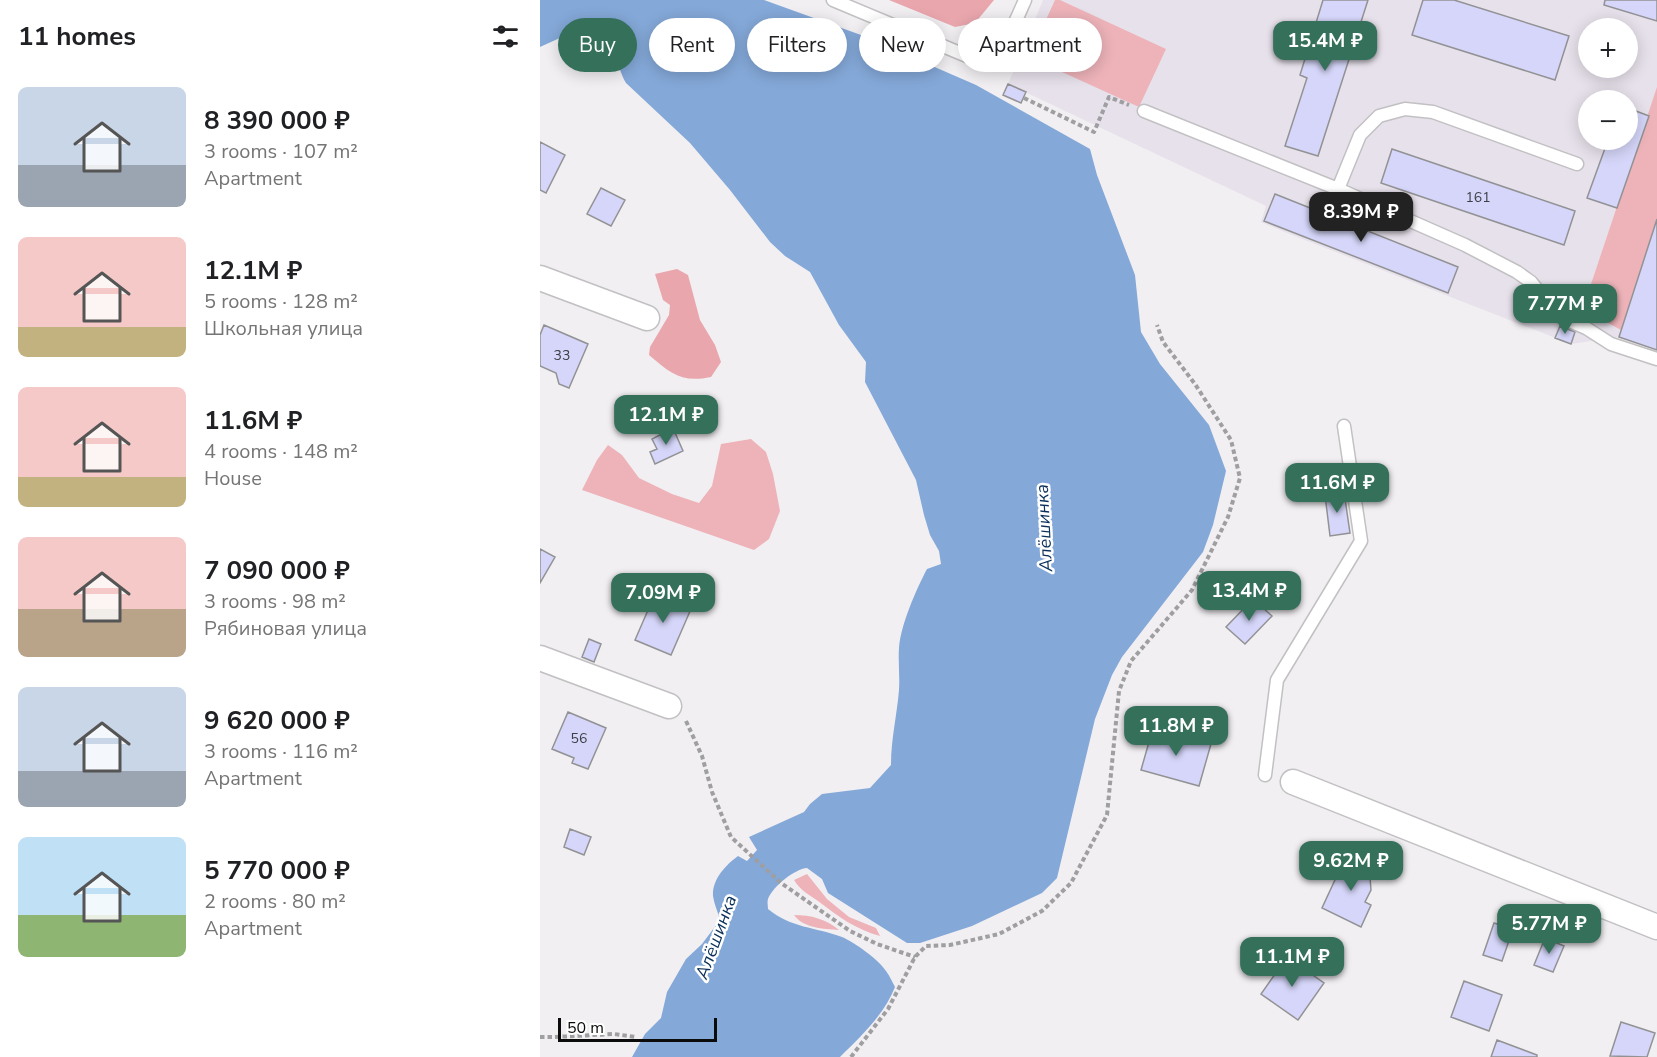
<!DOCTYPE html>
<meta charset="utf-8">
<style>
:root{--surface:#fff;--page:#f2f2f2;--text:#202124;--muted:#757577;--accent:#34705a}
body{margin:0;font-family:"Nunito Sans",sans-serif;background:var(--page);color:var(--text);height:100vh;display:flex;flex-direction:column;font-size:22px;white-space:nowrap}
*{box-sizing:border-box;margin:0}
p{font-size:20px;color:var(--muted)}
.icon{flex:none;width:33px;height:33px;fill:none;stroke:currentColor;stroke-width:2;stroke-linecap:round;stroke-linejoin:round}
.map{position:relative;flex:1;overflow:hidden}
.side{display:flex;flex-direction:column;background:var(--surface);width:540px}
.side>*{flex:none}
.hud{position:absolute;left:18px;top:18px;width:570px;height:54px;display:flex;gap:12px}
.fabs{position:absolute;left:1038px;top:18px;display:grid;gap:12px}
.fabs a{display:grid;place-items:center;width:60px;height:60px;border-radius:50%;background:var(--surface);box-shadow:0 3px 15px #0003;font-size:30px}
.scale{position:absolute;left:18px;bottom:15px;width:159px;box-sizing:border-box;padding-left:6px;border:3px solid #0c0b0c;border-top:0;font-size:16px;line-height:21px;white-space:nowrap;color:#0c0b0c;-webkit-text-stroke:4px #fff;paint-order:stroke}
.price{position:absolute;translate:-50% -51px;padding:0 14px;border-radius:12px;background:var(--accent);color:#fff;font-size:20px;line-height:39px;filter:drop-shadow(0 2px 3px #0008)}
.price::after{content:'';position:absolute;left:50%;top:36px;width:18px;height:14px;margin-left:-9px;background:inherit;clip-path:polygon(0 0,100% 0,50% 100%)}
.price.current{background:#222;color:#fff}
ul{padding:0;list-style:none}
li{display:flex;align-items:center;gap:18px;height:150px;padding:0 18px}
li span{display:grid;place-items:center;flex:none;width:168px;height:120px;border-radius:9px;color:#555}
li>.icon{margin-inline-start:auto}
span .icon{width:72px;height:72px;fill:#fffc;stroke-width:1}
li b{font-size:26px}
h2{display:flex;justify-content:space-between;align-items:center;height:72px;padding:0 18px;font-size:26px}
.chip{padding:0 21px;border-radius:27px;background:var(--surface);box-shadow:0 3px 15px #0003;font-size:21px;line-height:54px}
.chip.current{background:var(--accent);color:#fff}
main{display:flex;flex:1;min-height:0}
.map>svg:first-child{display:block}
.built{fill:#e7e1eb;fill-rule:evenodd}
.green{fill:#edb3b9}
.forest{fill:#e9a6ad}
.water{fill:#84a8d8}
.building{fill:#d5d6f9;stroke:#929295;stroke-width:1.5}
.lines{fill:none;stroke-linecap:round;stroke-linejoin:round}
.lane-casing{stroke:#c2c0c3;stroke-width:15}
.street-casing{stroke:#c2c0c3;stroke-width:27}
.path{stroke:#9f9ea0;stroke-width:4;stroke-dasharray:4.5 3;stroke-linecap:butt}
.lane{stroke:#fff;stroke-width:12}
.street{stroke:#fff;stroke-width:24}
.labels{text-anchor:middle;stroke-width:5;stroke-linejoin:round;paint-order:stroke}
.number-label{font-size:14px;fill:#3e3e47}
.water-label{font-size:18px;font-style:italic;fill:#092f5a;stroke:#fff}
</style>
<main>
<section class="side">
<h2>11 homes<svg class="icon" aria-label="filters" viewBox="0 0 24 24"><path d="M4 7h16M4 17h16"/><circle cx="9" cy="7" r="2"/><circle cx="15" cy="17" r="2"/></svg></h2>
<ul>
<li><span style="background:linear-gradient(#c9d6e8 65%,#9aa5b1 0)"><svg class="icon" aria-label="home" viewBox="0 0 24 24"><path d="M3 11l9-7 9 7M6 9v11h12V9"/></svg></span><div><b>8 390 000 ₽</b><p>3 rooms · 107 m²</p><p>Apartment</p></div></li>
<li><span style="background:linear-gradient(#f6c9c9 75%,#c2b280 0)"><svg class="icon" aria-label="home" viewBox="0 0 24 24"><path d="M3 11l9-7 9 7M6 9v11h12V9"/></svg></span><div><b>12.1M ₽</b><p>5 rooms · 128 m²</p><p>Школьная улица</p></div></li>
<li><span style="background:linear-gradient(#f6c9c9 75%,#c2b280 0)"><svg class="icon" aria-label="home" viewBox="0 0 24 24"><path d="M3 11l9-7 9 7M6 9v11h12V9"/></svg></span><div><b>11.6M ₽</b><p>4 rooms · 148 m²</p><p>House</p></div></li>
<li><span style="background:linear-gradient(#f6c9c9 60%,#b9a48a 0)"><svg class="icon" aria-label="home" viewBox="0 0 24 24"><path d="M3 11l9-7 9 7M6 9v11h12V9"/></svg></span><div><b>7 090 000 ₽</b><p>3 rooms · 98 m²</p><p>Рябиновая улица</p></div></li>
<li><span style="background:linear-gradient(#c9d6e8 70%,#9aa5b1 0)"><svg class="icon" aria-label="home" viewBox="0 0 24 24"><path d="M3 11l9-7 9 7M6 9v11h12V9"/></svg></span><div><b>9 620 000 ₽</b><p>3 rooms · 116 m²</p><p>Apartment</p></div></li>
<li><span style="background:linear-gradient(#bfe0f5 65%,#8fb573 0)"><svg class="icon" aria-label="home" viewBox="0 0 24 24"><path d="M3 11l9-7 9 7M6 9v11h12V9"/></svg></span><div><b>5 770 000 ₽</b><p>2 rooms · 80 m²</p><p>Apartment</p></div></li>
</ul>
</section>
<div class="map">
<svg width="1117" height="1057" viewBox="0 0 1117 1057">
<rect width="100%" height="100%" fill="#f1eff2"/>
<path class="built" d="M503,0H1117V350L1079,337L1031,344L742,231L721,222L726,206L468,84ZM1048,28H1088V68H1048ZM1048,100H1088V140H1048Z"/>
<path class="green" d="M515,0H520L626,49L599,107L489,57Z
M1117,87V219L1081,330L1059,318L1042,311Z
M211,439L226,452L233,474L240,511L229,539L214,550L42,490L57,460L68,445L82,455L99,478L132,494L159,503L172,486L181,444Z
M267,874L287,899L309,917L336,928L340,936C315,929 299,917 278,901C268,894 260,890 254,880Z
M254,915C271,915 286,919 299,930C284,929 263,928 254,915Z"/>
<path class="forest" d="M349,0H454L435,23L415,27Z
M137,269L148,275L160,320L175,345L181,362L171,377C142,383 131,374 109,355L110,347L129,315L130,305L123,300L115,274Z"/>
<path class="water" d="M0,0H224L321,35L436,85L550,149L557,175L595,275L601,332L620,364L669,425L686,471L673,525L663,552L582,657L572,675L555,719L517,878L502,893L432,926L380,943H367L288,893L282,879L267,868C255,869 233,886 228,899C227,902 228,906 228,909C251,928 275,927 302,937C314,942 338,959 346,971C350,976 352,982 355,987C344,1015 321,1036 300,1057H92L105,1034L121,1018L127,992L146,959L162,944L180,920C178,912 174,904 173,896C172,879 186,865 198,856L207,861L217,850L209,837L264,812L270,804L282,794L330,788L351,765C351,739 357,715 359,690C360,676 358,662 359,648C361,624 376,590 387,569L401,564L399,551L390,535L384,515L376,480L325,382L326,362L299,325L270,272L245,256L230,242L190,190L150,143L86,83C77,67 74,43 58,32C54,30 48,29 44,27L0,47Z"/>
<path class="building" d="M783,0H828L778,156L745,146L767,78L760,75Z
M883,0H914L1029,36L1015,80L872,35Z
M1065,0H1117V21L1064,5Z
M468,84L486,92L481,103L463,95Z
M1088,108L1109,116L1077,208L1047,198L1068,140H1088Z
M0,142L25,155L6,193L0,190Z
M852,149L1035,211L1024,245L841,183Z
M61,188L85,200L71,226L47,214Z
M735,194L918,267L908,293L724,221Z
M1117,219V350L1079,337Z
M4,325L48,344L29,388L19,384L16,373L0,366V335Z
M1020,326L1035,332L1031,344L1015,338Z
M133,428L143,451L115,464L110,452L117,449L112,439Z
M804,492L810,533L790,536L785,495Z
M0,549L15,557L0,583Z
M115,594L151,609L131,655L95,640Z
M713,599L732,616L705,644L686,627Z
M49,639L61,644L54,662L42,657Z
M28,712L66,728L48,769L32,763L34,758L12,749Z
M613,728L671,744L659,786L601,770Z
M30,829L51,837L44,855L24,847Z
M807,854L829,864L831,890L825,902L831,905L821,927L782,908Z
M954,923L973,929L962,961L943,955Z
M1005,938L1024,946L1013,972L994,965Z
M747,957L784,983L758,1020L721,994Z
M924,981L962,995L949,1031L911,1017Z
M1081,1022L1115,1033L1107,1057L1070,1056Z
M957,1040L997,1055V1057H951Z"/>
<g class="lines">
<defs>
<path id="lane" d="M293,0L434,59C437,59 440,60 443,59C464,53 477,18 485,0
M604,111L798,189L925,245L977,272L991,282L1012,308L1025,319L1046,328L1071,344L1117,359
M798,189L820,135L839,116L865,109L893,112L1037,164
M725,775L737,680L821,541L804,426"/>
<path id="street" d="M0,278L107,318
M0,658L129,706
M753,782L1117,927"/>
</defs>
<use href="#lane" class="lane-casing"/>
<use href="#street" class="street-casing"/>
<path class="path" d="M484,98L554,132L569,97L589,105
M146,721L162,756L172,792L191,837L241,883L310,931L337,944L375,957
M0,1037H15L74,1034L96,1037
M311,1057L348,1009L375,957L386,946L410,945L459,934L502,911L531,883L567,815L579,691L591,661L652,590L688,517L700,478L691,440L655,384L623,342L617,325"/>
<use href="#lane" class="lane"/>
<use href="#street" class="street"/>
</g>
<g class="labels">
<g class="number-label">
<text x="938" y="202">161</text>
<text x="22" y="360">33</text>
<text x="39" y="743">56</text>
</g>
<g class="water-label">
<text transform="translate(504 528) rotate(-93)" y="6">Алёшинка</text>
<text transform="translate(176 937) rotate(-70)" y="6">Алёшинка</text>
</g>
</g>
</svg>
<div class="fabs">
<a>+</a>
<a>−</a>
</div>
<div class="scale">50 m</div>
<b class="price" style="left:785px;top:72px">15.4M ₽</b>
<b class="price current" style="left:821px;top:243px">8.39M ₽</b>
<b class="price" style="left:1025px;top:335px">7.77M ₽</b>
<b class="price" style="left:126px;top:446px">12.1M ₽</b>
<b class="price" style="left:797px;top:514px">11.6M ₽</b>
<b class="price" style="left:709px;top:622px">13.4M ₽</b>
<b class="price" style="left:123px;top:624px">7.09M ₽</b>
<b class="price" style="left:636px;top:757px">11.8M ₽</b>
<b class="price" style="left:811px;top:892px">9.62M ₽</b>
<b class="price" style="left:1009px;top:955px">5.77M ₽</b>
<b class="price" style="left:752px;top:988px">11.1M ₽</b>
<div class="hud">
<a class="chip current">Buy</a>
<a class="chip">Rent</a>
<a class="chip">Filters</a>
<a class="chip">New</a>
<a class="chip">Apartment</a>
</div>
</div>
</main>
